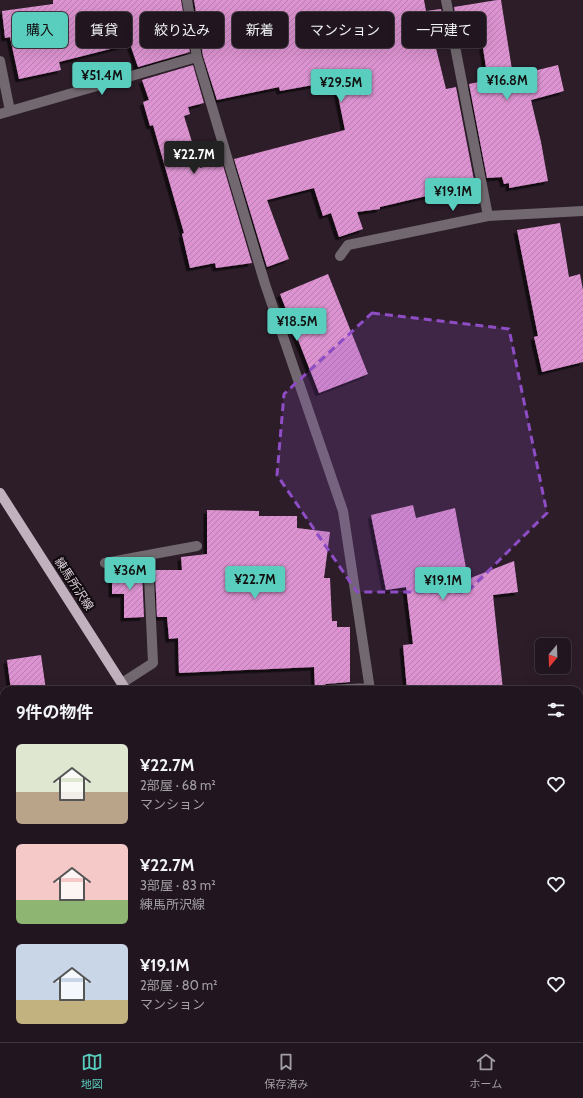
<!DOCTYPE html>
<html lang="ja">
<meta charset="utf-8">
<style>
:root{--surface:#21161f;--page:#291f28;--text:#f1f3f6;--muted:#a29fa4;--line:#3e353d;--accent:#5acebe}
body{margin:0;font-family:Cabin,"Noto Sans JP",sans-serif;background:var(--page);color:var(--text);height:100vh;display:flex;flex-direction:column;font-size:15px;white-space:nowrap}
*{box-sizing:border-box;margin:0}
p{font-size:13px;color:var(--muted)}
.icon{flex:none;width:22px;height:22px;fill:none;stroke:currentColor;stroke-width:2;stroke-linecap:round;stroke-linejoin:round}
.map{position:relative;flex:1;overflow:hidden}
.details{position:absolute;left:0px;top:686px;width:583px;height:356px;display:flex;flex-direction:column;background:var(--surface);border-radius:12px 12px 0 0;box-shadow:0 4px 16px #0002,0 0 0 1px var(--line)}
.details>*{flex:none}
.banner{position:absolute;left:12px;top:12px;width:559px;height:36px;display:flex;gap:8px}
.needle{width:26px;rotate:199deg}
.tools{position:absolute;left:535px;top:638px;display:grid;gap:8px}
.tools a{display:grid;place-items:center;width:36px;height:36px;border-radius:6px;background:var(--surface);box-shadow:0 4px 16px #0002,0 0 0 1px var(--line);font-size:20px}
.price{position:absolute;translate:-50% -34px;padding:0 9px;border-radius:4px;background:var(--accent);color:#111;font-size:13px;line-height:26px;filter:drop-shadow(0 1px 2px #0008)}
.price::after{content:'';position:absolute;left:50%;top:24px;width:12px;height:9px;margin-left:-6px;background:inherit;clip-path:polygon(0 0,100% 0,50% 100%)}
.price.current{background:#222;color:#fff}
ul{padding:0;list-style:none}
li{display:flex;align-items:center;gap:12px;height:100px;padding:0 16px}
li span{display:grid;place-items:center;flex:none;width:112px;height:80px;border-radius:6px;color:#555}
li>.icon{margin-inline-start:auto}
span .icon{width:48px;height:48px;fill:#fffc;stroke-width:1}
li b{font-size:17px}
h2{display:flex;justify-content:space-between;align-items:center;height:48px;padding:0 16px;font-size:17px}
.tag{padding:0 14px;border-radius:6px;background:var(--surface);box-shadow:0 4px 16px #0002,0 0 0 1px var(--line);font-size:14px;line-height:36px}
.tag.current{background:var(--accent);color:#111}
.menu{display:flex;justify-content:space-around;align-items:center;height:56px;border-top:1px solid var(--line);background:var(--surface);font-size:11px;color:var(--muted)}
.menu a{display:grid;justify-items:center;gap:2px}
.menu .current{color:var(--accent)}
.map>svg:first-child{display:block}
.building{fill:url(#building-hatch);filter:url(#shadow)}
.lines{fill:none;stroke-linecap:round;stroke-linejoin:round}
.minor{stroke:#71696f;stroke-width:10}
.major{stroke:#c1b0bd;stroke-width:10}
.marked{fill:#8e4dc4;fill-opacity:0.2;stroke:#8e4dc4;stroke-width:3;stroke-dasharray:8 5;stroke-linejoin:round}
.labels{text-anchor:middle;stroke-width:4;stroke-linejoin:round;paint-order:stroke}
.street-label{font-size:12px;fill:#dcd1d9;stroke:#100a0f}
</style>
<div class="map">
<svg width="583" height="1042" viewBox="0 0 583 1042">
<defs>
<pattern id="building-hatch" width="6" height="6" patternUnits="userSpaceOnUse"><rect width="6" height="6" fill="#dd93d1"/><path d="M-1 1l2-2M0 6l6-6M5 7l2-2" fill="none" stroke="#b67ead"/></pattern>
<filter id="shadow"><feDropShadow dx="-3.5" dy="3.5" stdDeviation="0" flood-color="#0009"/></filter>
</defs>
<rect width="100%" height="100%" fill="#2c1d29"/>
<path class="building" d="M53,0H181L190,52L138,67L130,44L59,62L61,70L19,79L10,37L5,38L2,11L53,4Z
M194,0H424L426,11L441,9L446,34L433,36L446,89L456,87L474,180L458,182L460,191L435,196V194L380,207V209L357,212L363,229L339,237L331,213L323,216L314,188L267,200L289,259L267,267L234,159L345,130L335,81L280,91L279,87L217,100L203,56Z
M497,0H501L513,76L558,65L564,91L531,100L541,142L548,181L509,188V183L504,184L502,177L487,178L469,84L488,80L480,29L459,32L454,7Z
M193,65L204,103L188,107L190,114L184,116L200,168L222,162L252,263L216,268L215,263L190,268L182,234L184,233L153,125L150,126L143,102L149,100L142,80Z
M560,223L569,277L580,274L583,290V362L542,372L534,337L538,336L517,230Z
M328,274L368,374L319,393L280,294Z
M413,505L416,518L455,508L468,579L514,561L518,592L493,595L503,690H407L403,645L413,644L406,587L386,590L371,515Z
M207,510L259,511V516H297V528L330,532L324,578H330L332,621H337V627H350V682L326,684L321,687V690H315L314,667L179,673L178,638L169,639L167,617H157L155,570H182L181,557L207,554Z
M142,570L144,617L124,618V594H112V571Z
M41,655L46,690H11L7,660Z"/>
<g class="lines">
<path class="minor" d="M187,0L197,57L265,284L343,511L370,690
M446,0L488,216
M0,61L10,111
M0,114L197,57
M340,256L348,245L488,216L583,211
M148,555L197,546
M105,563L148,555L153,663L122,683
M327,690L370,688
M579,775L583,774
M0,912L4,924
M579,941H583
M0,977H4
M52,1038L54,1042
M545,1038V1042"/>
<path class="major" d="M0,493L126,690
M384,1038L387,1042"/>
</g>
<path class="marked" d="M372,313L509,329L547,513L467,592H357L277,475L284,394Z"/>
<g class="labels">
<g class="street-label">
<text transform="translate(74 584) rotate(57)" y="4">練馬所沢線</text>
</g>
</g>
</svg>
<div class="tools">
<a><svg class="needle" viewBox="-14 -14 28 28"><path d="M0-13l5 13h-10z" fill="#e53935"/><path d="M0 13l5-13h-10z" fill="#a29fa4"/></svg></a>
</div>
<b class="price" style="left:102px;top:96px">¥51.4M</b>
<b class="price" style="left:507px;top:101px">¥16.8M</b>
<b class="price" style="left:341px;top:103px">¥29.5M</b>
<b class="price current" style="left:194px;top:175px">¥22.7M</b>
<b class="price" style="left:453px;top:212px">¥19.1M</b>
<b class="price" style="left:297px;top:342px">¥18.5M</b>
<b class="price" style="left:130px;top:591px">¥36M</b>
<b class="price" style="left:255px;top:600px">¥22.7M</b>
<b class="price" style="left:443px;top:601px">¥19.1M</b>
<div class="banner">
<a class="tag current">購入</a>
<a class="tag">賃貸</a>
<a class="tag">絞り込み</a>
<a class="tag">新着</a>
<a class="tag">マンション</a>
<a class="tag">一戸建て</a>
</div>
<section class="details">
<h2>9件の物件<svg class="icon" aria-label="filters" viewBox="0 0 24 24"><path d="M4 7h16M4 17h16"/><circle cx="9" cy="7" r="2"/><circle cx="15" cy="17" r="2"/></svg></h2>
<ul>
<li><span style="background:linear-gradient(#dfe7d0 60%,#b9a48a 0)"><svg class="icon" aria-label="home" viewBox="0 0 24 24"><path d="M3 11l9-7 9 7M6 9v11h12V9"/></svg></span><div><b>¥22.7M</b><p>2部屋 · 68 m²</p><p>マンション</p></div><svg class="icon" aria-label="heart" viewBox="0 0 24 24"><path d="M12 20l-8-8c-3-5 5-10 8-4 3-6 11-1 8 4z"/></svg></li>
<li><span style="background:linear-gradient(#f6c9c9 70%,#8fb573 0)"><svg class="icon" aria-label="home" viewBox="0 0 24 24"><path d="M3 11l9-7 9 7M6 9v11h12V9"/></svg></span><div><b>¥22.7M</b><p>3部屋 · 83 m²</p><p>練馬所沢線</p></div><svg class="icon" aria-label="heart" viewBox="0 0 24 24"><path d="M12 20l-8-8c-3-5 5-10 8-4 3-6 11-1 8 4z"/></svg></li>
<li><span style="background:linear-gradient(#c9d6e8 70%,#c2b280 0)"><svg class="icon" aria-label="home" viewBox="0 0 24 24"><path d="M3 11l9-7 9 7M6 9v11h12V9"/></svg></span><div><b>¥19.1M</b><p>2部屋 · 80 m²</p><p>マンション</p></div><svg class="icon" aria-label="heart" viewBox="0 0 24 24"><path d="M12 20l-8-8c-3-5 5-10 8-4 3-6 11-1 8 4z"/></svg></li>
</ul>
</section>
</div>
<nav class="menu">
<a class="current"><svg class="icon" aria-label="map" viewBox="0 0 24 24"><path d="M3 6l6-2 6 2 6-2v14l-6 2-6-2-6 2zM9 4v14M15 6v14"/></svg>地図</a>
<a><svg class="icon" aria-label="saved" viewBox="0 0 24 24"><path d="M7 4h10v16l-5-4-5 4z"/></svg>保存済み</a>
<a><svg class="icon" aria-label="home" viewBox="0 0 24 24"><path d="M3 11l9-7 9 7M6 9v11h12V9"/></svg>ホーム</a>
</nav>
